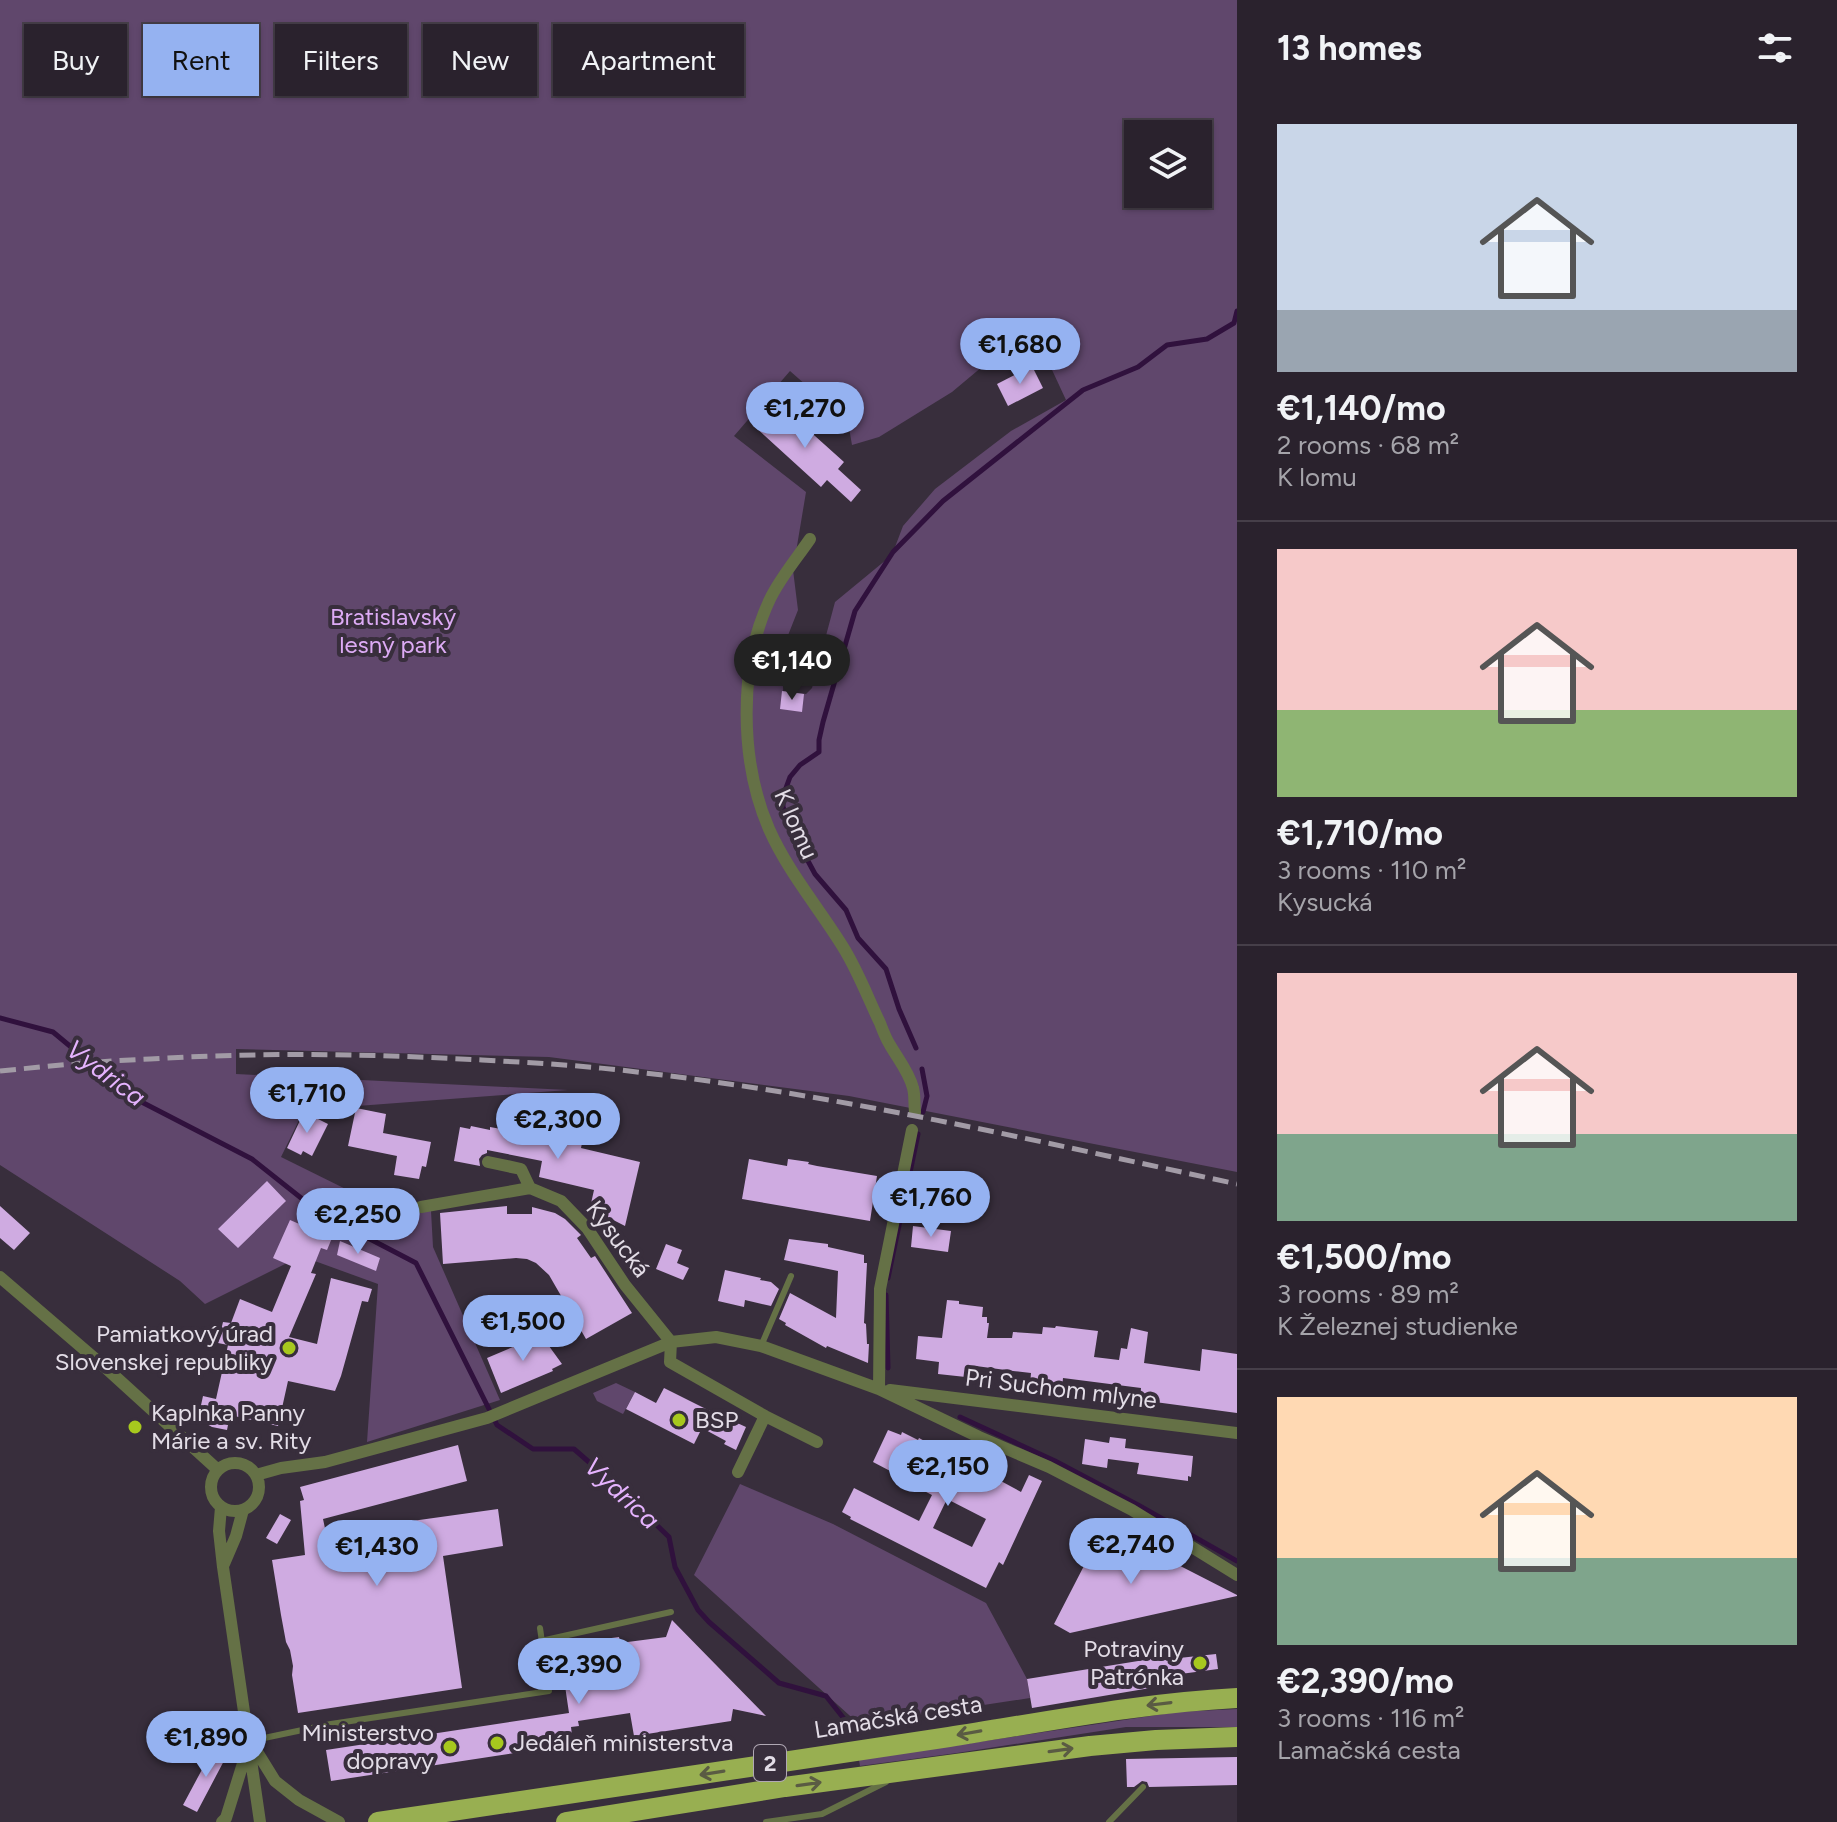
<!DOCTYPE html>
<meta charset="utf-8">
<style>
:root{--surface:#2a222d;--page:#322a35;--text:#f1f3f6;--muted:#a5a4aa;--line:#463f49;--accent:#95b2f1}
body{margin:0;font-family:Figtree,sans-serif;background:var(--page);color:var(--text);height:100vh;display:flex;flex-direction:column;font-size:30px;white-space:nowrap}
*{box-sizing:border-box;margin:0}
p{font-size:26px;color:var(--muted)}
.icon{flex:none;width:44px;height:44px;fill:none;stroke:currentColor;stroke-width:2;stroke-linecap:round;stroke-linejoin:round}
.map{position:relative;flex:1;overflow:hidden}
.details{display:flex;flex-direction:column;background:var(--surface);width:600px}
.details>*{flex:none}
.top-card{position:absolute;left:24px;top:24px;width:760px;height:72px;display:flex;gap:16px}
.tools{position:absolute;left:1124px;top:120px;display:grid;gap:16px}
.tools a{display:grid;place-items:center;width:88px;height:88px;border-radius:0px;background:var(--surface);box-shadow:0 2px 6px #0004,0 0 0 2px var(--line);font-size:40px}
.price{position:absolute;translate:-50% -68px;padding:0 18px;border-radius:28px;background:var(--accent);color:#111;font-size:26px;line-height:52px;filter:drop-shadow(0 2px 4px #0008)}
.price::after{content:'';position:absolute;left:50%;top:48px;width:24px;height:18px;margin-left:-12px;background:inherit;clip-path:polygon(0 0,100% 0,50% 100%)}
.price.selected{background:#222;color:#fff}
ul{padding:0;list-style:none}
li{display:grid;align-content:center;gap:16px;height:424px;padding:0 40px}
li+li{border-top:2px solid var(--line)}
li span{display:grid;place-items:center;height:248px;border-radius:0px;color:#555}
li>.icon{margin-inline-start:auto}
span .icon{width:144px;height:144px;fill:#fffc;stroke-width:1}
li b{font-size:34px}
h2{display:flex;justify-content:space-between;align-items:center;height:96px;padding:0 40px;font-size:34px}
.tag{padding:0 28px;border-radius:0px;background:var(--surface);box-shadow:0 2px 6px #0004,0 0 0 2px var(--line);font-size:28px;line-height:72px}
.tag.selected{background:var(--accent);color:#111}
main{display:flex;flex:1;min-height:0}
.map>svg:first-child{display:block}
.green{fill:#60476c;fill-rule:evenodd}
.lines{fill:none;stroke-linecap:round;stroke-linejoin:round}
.stream{stroke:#30113d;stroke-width:5}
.building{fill:#cfabe1;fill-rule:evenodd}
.lane{stroke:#657146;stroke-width:6}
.street{stroke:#657146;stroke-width:12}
.primary{stroke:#98af51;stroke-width:20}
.rail{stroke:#a29ba6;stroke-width:5;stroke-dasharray:16 8;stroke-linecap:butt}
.oneway{stroke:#5a5b43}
.poi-dot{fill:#a7c81e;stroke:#382e3c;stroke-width:3}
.labels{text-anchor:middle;stroke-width:8;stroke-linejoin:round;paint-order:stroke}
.shield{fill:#382e3c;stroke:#b0a8b4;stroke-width:2}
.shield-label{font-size:22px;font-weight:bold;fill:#e3dde7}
.park-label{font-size:24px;fill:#ddabf5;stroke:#382e3c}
.street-label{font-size:24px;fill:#e3dde7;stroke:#382e3c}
.poi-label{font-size:24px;fill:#e3dde7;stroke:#382e3c;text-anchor:end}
.water-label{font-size:26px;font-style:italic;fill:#e5b3fe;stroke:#382e3c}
</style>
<main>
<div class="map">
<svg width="1237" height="1822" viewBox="0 0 1237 1822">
<rect width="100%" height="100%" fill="#382e3c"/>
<path class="green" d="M0,0H1237V1172L849,1096L549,1057L236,1049V1074L568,1090L304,1110L281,1157L376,1204L431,1211L433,1247L500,1400L367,1442L378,1284L301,1256L205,1304L180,1281L0,1165ZM1138,134H1198V194H1138ZM1040,344L1066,400L1011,431L935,489L903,526L892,555L835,602L812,688L806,694L783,691L785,643L798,610L793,570L806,492L734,436L790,371L848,422L852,445L879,437L952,392L1007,346Z
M537,1295L547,1324L493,1344L482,1315Z
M616,1383L635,1392L623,1414L597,1401L593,1393Z
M740,1484L833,1524L986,1603L1027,1679L1030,1698L859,1724L694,1575Z
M1237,1709V1727H1126L957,1753L860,1766L859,1760L1177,1712Z"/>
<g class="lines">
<path class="stream" d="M0,1018L53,1032L130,1096L252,1159L320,1213L416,1263L497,1425L533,1449H574L613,1483L669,1537L675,1567L698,1610L709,1622L779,1683L826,1696L849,1725
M916,1048L899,1009L886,969L858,938L846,910L815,874L801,848L783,807V796L790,777L800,765L819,752V740L823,722L855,611L893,552L943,501L1083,390L1138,367L1167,345L1207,339L1234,323L1237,311
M922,1069L927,1096L923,1112
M888,1278L918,1134
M886,1295L888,1368
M960,1417L1055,1461L1138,1505L1237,1561"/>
</g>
<path class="building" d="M1032,366L1043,388L1008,406L997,384Z
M776,401L844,462L838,469L861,490L851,502L827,480L821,487L754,426Z
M782,691L804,694L802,712L780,709Z
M356,1108L386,1114L383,1133L431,1142L426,1167L422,1166L419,1179L394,1175L397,1156L348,1146Z
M304,1112L328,1124L312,1156L303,1151L301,1155L287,1148Z
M503,1118L553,1128L554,1122L585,1129L581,1148L640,1162L625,1226L590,1208L594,1190L539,1177L542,1161L487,1150V1153L482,1155L479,1159L480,1166L454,1161L460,1127L470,1129L471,1126L490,1130V1127L501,1129Z
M749,1159L787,1166L788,1159L809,1162L808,1164L817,1166L877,1176L870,1221L742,1199Z
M267,1181L286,1201L238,1248L218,1229Z
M0,1206L30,1233L14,1250L0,1238Z
M507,1206V1214H532V1207L555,1213L565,1219L581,1235L577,1238L591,1258L595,1256L632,1313L586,1339L549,1275L536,1263L527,1259L516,1258L443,1264L440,1213Z
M290,1220L332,1238L327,1250L321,1248L311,1273L316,1274L289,1337L317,1344L331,1278L372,1289L368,1302L362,1301L341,1376L335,1391L288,1381L278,1426L230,1415L227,1430L212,1427L198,1419L203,1396L216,1399L228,1345L218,1343L223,1322L231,1323L240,1299L272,1312L291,1266L273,1258Z
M913,1226L951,1231L948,1252L911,1247Z
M789,1239L828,1244V1247L864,1255V1263H867L864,1323L866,1324L867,1344H869L868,1363L827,1346L826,1348L785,1325L786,1323L779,1319L790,1293L836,1318L838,1271L784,1260Z
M340,1241L380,1258L376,1271L337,1255Z
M666,1244L682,1250L677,1263L689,1268L683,1280L656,1269Z
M725,1270L761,1278L760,1280L771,1282L779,1289L771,1306L745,1300L744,1307L718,1301Z
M947,1300L959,1301V1304L983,1307L982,1317H987V1323H989L987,1338H1012L1013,1332L1042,1334L1043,1327L1055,1328L1056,1326L1098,1331L1094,1357L1119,1360L1121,1348L1127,1349L1131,1328L1148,1332L1144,1363L1200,1371L1202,1349L1237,1354V1413L1140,1400L1141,1388L1063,1378L1062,1390L1030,1385L1031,1373L1013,1371L976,1366L975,1378L938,1374L939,1362L916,1359L918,1336L942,1338Z
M541,1335L562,1364L552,1369L553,1371L501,1393L487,1358Z
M664,1388L734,1423L735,1422L746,1427L736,1450L724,1444L726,1441L702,1428L694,1444L626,1409L635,1392L656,1403Z
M888,1430L901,1435L902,1432L918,1440L919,1438L952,1456L957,1447L970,1453L967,1459L990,1470L988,1473L999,1479V1480L1021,1492L1029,1475L1042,1481L1003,1565L999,1562L986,1588L850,1519L851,1517L842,1512L854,1488L919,1521L932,1495L893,1475L894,1473L873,1462ZM947,1499L986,1519L972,1547L933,1528Z
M1110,1437L1126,1439L1125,1448L1193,1456L1191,1477L1188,1476V1481L1137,1474L1139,1463L1108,1459L1107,1468L1082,1464L1085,1439L1109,1443Z
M458,1445L467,1481L323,1519L326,1533L498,1509L503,1546L443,1556L462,1688L298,1713L292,1675L293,1666L290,1650L286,1642L281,1615L272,1560L305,1555L300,1501L304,1500L300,1487Z
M280,1514L291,1520L277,1544L266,1538Z
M1104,1527L1237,1595V1596L1070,1633L1054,1624Z
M672,1620L766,1716L733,1709L731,1721L634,1736L630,1713L578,1721L579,1726L571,1727L573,1744L331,1781L326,1750L569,1713L559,1645L619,1637L620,1643L666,1637Z
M1216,1654L1218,1669L1173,1675L1174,1684L1032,1708L1027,1679L1169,1656L1170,1659Z
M225,1747L226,1757L197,1812L183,1805L213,1749Z
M1237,1757V1785L1149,1787L1147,1782L1142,1781L1134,1787H1127L1126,1759Z"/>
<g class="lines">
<path class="lane" d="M761,1346L791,1276
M541,1641L671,1612
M250,1741L331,1724L549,1691L540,1628
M766,1822L822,1814L886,1782
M1109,1822L1143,1787"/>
<path class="street" d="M810,539C797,558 780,578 770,599C738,666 740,762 769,829C788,872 819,908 843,947C858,971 868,998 880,1023C883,1031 886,1039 890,1045C898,1059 909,1072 913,1088C915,1095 914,1104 915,1112
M488,1162L521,1169L530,1188
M421,1207L530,1188L561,1201L587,1228L625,1285L671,1342L670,1362L765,1416L738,1472
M0,1277L107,1369L218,1470
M879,1389L880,1289L912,1130
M890,1390L1237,1433
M765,1416L817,1442
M211 1487a24 24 0 1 1 48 0a24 24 0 1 1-48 0Z
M256,1475L281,1468L325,1462L487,1418L671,1342L716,1337L761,1346L879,1389L979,1437L1049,1467L1132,1510L1237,1575
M221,1507L219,1531L223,1567L260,1822
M224,1564L236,1536L243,1510
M254,1747L275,1781L299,1800L339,1822
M222,1822L226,1818L249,1744"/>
<path class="primary" d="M378,1822C568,1794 759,1766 949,1737C1045,1722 1140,1703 1237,1698
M566,1822L785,1787L1090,1746L1156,1740L1237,1737"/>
<path class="rail" d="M0,1071C50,1066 100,1061 150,1059C261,1052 372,1054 482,1060C537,1063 591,1066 645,1073C845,1096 1041,1142 1237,1184"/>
</g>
<defs><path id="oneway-shaft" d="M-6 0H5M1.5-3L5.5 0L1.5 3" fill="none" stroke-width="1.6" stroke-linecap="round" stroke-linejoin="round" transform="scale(2)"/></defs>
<g class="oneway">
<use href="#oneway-shaft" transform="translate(1159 1704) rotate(173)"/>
<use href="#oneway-shaft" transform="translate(969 1733) rotate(170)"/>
<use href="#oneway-shaft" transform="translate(1061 1750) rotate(-8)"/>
<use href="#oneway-shaft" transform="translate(712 1773) rotate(171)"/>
<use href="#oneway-shaft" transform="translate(809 1784) rotate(-8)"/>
</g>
<g class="poi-dot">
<circle cx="289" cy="1348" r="8"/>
<circle cx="679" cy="1420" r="8"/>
<circle cx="135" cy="1427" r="8"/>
<circle cx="1200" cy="1663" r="8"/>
<circle cx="497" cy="1743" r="8"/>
<circle cx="450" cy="1747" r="8"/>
</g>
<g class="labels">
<rect class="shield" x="754" y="1745" width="32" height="36" rx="6"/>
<g class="shield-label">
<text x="770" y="1771">2</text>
</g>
<g class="park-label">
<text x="393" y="625">Bratislavský<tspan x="393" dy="28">lesný park</tspan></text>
</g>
<g class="street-label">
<text transform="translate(796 824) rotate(66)" y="8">K lomu</text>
<text transform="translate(618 1239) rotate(53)" y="8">Kysucká</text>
<text transform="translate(1061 1389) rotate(7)" y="8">Pri Suchom mlyne</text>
<text transform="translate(898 1717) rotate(-9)" y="8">Lamačská cesta</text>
</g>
<g class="poi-label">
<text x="273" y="1342">Pamiatkový úrad<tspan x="273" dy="28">Slovenskej republiky</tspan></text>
<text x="151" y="1421" text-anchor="start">Kaplnka Panny<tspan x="151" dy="28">Márie a sv. Rity</tspan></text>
<text x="695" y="1428" text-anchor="start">BSP</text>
<text x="1184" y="1657">Potraviny<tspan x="1184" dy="28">Patrónka</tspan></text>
<text x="434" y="1741">Ministerstvo<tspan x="434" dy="28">dopravy</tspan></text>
<text x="513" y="1751" text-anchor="start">Jedáleň ministerstva</text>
</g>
<g class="water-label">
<text transform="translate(106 1073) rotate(37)" y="9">Vydrica</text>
<text transform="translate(622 1493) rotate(43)" y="9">Vydrica</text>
</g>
</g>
</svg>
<div class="tools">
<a><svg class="icon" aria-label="layers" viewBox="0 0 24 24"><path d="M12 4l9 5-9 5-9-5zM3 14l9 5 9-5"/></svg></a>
</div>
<b class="price" style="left:1020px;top:386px">€1,680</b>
<b class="price" style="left:805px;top:450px">€1,270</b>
<b class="price selected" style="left:792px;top:702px">€1,140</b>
<b class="price" style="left:307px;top:1135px">€1,710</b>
<b class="price" style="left:558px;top:1161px">€2,300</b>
<b class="price" style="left:931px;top:1239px">€1,760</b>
<b class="price" style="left:358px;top:1256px">€2,250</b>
<b class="price" style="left:523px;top:1363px">€1,500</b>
<b class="price" style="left:948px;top:1508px">€2,150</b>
<b class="price" style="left:1131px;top:1586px">€2,740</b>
<b class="price" style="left:377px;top:1588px">€1,430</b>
<b class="price" style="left:579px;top:1706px">€2,390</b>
<b class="price" style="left:206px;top:1779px">€1,890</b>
<div class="top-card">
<a class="tag">Buy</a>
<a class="tag selected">Rent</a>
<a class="tag">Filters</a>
<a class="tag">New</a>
<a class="tag">Apartment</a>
</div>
</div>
<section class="details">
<h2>13 homes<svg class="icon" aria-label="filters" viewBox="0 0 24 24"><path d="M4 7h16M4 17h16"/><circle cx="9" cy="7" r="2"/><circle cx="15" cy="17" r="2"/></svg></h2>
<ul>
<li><span style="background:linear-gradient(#c9d6e8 75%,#9aa5b1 0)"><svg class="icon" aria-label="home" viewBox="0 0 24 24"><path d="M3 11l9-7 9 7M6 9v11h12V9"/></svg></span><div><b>€1,140/mo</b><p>2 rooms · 68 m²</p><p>K lomu</p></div></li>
<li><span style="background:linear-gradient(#f6c9c9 65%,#8fb573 0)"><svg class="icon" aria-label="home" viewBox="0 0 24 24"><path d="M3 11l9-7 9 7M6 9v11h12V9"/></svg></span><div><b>€1,710/mo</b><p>3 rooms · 110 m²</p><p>Kysucká</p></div></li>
<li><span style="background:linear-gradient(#f6c9c9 65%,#7fa58c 0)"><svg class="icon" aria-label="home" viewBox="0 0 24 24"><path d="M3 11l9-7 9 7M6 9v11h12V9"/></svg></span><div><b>€1,500/mo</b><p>3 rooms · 89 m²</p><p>K Železnej studienke</p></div></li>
<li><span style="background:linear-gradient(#ffd9b3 65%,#7fa58c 0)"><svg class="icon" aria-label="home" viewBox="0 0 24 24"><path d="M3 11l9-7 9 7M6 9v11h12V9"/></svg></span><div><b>€2,390/mo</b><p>3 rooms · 116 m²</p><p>Lamačská cesta</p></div></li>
</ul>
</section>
</main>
